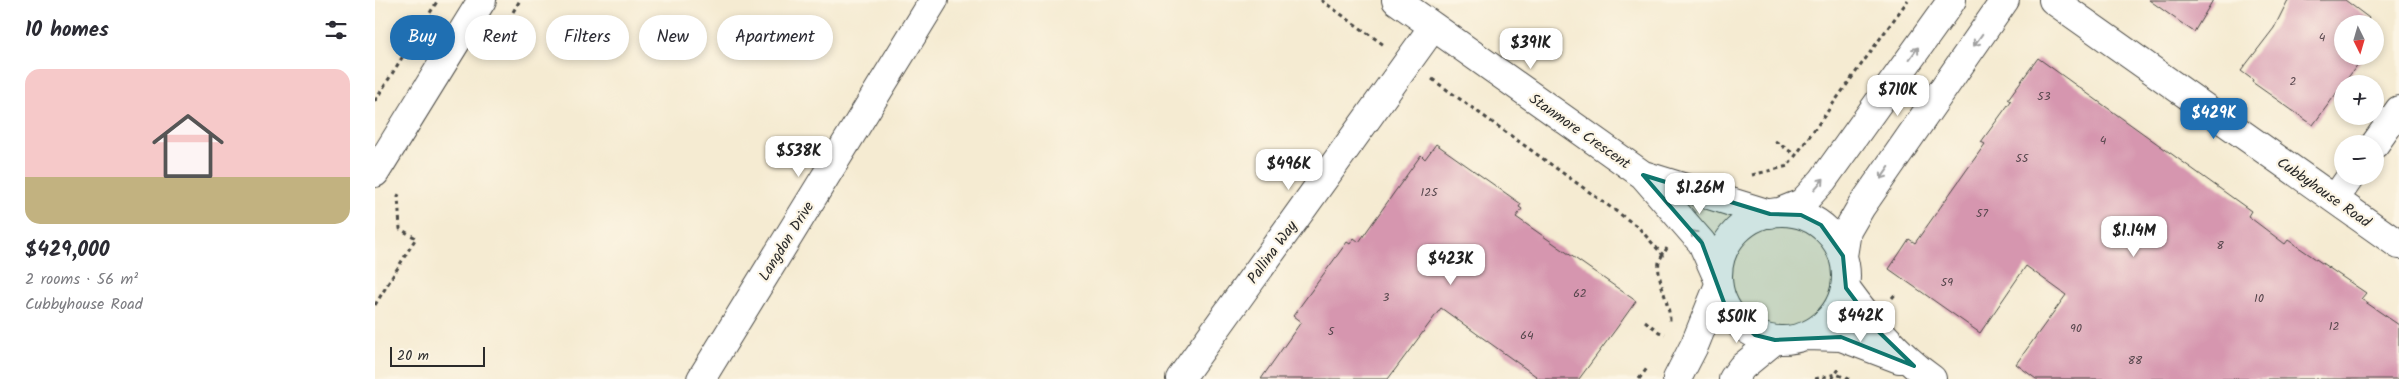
<!DOCTYPE html>
<meta charset="utf-8">
<style>
:root{--surface:#fff;--page:#f2f2f3;--text:#2b2b33;--muted:#7c7c81;--line:#e1e1e2;--accent:#1f6fb2}
body{margin:0;font-family:Kalam,sans-serif;background:var(--page);color:var(--text);height:100vh;display:flex;flex-direction:column;font-size:19px;white-space:nowrap}
*{box-sizing:border-box;margin:0}
p{font-size:16px;color:var(--muted)}
.icon{flex:none;width:28px;height:28px;fill:none;stroke:currentColor;stroke-width:2;stroke-linecap:round;stroke-linejoin:round}
.map{position:relative;flex:1;overflow:hidden}
.drawer{display:flex;flex-direction:column;background:var(--surface);width:375px}
.drawer>*{flex:none}
.hud{position:absolute;left:15px;top:15px;width:475px;height:45px;display:flex;gap:10px}
.needle{width:32px;rotate:175deg}
.controls{position:absolute;left:1959px;top:15px;display:grid;gap:10px}
.controls a{display:grid;place-items:center;width:50px;height:50px;border-radius:50%;background:var(--surface);box-shadow:0 2px 8px #0003;font-size:25px}
.scale{position:absolute;left:15px;bottom:12px;width:95px;box-sizing:border-box;padding-left:5px;border:2px solid #2b2b2b;border-top:0;font-size:14px;line-height:18px;white-space:nowrap;color:#2b2b2b;-webkit-text-stroke:4px #fcf5e5;paint-order:stroke}
.price{position:absolute;translate:-50% -42px;padding:0 11px;border-radius:10px;background:#fff;color:#222;font-size:16px;line-height:32px;filter:drop-shadow(0 1px 2px #0008)}
.price::after{content:'';position:absolute;left:50%;top:30px;width:15px;height:11px;margin-left:-8px;background:inherit;clip-path:polygon(0 0,100% 0,50% 100%)}
.price.selected{background:var(--accent);color:#fff}
ul{padding:0;list-style:none}
li{display:grid;align-content:center;gap:10px;height:265px;padding:0 25px}
li+li{border-top:1px solid var(--line)}
li span{display:grid;place-items:center;height:155px;border-radius:15px;color:#555}
li>.icon{margin-inline-start:auto}
span .icon{width:90px;height:90px;fill:#fffc;stroke-width:1}
li b{font-size:21px}
h2{display:flex;justify-content:space-between;align-items:center;height:60px;padding:0 25px;font-size:21px}
.tag{padding:0 18px;border-radius:22px;background:var(--surface);box-shadow:0 2px 8px #0003;font-size:18px;line-height:45px}
.tag.selected{background:var(--accent);color:#fff}
main{display:flex;flex:1;min-height:0}
.map>svg:first-child{display:block}
.building{fill:#d696af}
.lines{fill:none;stroke-linecap:round;stroke-linejoin:round}
.minor-casing{stroke:#494844;stroke-width:30}
.path{stroke:#494844;stroke-width:3;stroke-dasharray:4 4;stroke-linecap:butt}
.minor{stroke:#fff;stroke-width:28}
.oneway{stroke:#a0a0a0}
.marked{fill:#0f766e;fill-opacity:0.2;stroke:#0f766e;stroke-width:4;stroke-linejoin:round}
.labels{text-anchor:middle;stroke-width:4.5;stroke-linejoin:round;paint-order:stroke}
.number-label{font-size:12px;fill:#56464c}
.street-label{font-size:15px;fill:#2b2b2b;stroke:#fcf5e5}
</style>
<main>
<section class="drawer">
<h2>10 homes<svg class="icon" aria-label="filters" viewBox="0 0 24 24"><path d="M4 7h16M4 17h16"/><circle cx="9" cy="7" r="2"/><circle cx="15" cy="17" r="2"/></svg></h2>
<ul>
<li><span style="background:linear-gradient(#f6c9c9 70%,#c2b280 0)"><svg class="icon" aria-label="home" viewBox="0 0 24 24"><path d="M3 11l9-7 9 7M6 9v11h12V9"/></svg></span><div><b>$429,000</b><p>2 rooms · 56 m²</p><p>Cubbyhouse Road</p></div></li>
</ul>
</section>
<div class="map">
<svg width="2024" height="379" viewBox="0 0 2024 379">
<rect width="100%" height="100%" fill="#fcf5e5"/>
<filter id="ink" filterUnits="userSpaceOnUse"><feTurbulence type="fractalNoise" baseFrequency=".02" numOctaves="2"/><feDisplacementMap in="SourceGraphic" scale="10" xChannelSelector="R" yChannelSelector="G"/><feConvolveMatrix kernelMatrix="1 2 1 2 8 2 1 2 1" color-interpolation-filters="sRGB"/></filter>
<filter id="wash" filterUnits="userSpaceOnUse"><feTurbulence type="fractalNoise" baseFrequency=".0096" numOctaves="4" result="noise"/><feDisplacementMap in="SourceGraphic" scale="20" xChannelSelector="R" yChannelSelector="G"/><feGaussianBlur stdDeviation="1.12" result="paint"/><feColorMatrix in="noise" values="0 0 0 0 0 0 0 0 0 0 0 0 0 0 0 0 0 1.4 0 .05"/><feComposite in="paint" operator="in"/></filter>
<g filter="url(#wash)">
<rect width="100%" height="100%" fill="#f5ebd2"/>
<g id="blocks">
<path class="building" d="M1774,0H1838L1819,32Z
M1913,0H1970L1994,18L1993,20L1998,24H1968V56H1989L1938,125L1877,82L1878,80L1866,71L1899,28Z
M1663,58L1876,211L1873,216L1910,244L1913,240L1991,293L1986,299L2024,325V379H1661L1641,364L1691,295L1651,266L1605,333L1514,269L1534,239L1540,243L1610,144L1606,142L1636,101L1633,99Z
M1061,144L1146,204L1144,207L1147,209L1141,217L1261,301L1241,329L1204,379H1165L1066,308L1013,379H886L926,322L918,316L972,242L975,244L979,238L984,242L1046,155L1050,159Z"/>
</g>
</g>
<g filter="url(#ink)">
<use href="#blocks" fill-opacity="0" stroke="#494844" stroke-width="1"/>
<g class="lines">
<defs>
<path id="minor" d="M1021,0L1268,175L1327,243L1343,279
M1678,0L2024,245
M2000,144L2024,110
M0,173L107,0
M1269,175L1395,214
M1960,199L1976,176
M1343 276a64 64 0 1 1 128 0a64 64 0 1 1-128 0Z
M1405,212L1427,203L1448,180L1577,0
M1468,256L1472,231L1486,207L1630,0
M1471,288C1496,322 1522,354 1557,379
M1431,336L1466,337L1524,359
M326,379L559,0
M805,379L1058,27
M1302,379L1320,344L1343,287
M1358,379L1367,367L1400,340"/>
</defs>
<use href="#minor" class="minor-casing"/>
<path class="path" d="M946,0L1009,45
M134,19L145,0
M1057,79L1263,227L1288,255
M0,101L63,0
M1400,141L1422,156
M1377,175L1413,166L1533,0
M1292,248C1290,252 1285,258 1284,262C1281,278 1295,304 1295,321
M1517,298L1522,292
M0,305L41,238L25,229L23,196L26,191
M1270,321L1284,332L1290,334
M1264,379L1273,367
M1440,379L1461,374L1474,379
M1457,379L1464,369"/>
<use href="#minor" class="minor"/>
</g>
<defs><path id="oneway-shaft" d="M-6 0H5M1.5-3L5.5 0L1.5 3" fill="none" stroke-width="1.6" stroke-linecap="round" stroke-linejoin="round" transform="scale(1.25)"/></defs>
<g class="oneway">
<use href="#oneway-shaft" transform="translate(1603 40) rotate(125)"/>
<use href="#oneway-shaft" transform="translate(1539 53) rotate(-54)"/>
<use href="#oneway-shaft" transform="translate(1510 173) rotate(125)"/>
<use href="#oneway-shaft" transform="translate(1444 184) rotate(-49)"/>
<use href="#oneway-shaft" transform="translate(1321 236) rotate(-131)"/>
</g>
</g>
<path class="marked" d="M1268,175L1395,214L1426,215L1446,225L1468,256L1471,288L1504,332L1539,366L1466,337L1400,340L1380,335L1351,308L1327,243Z"/>
<g class="labels">
<g class="number-label">
<text x="1947" y="41">4</text>
<text x="1918" y="85">2</text>
<text x="1669" y="100">53</text>
<text x="1728" y="144">4</text>
<text x="1647" y="162">55</text>
<text x="1054" y="196">125</text>
<text x="1607" y="217">57</text>
<text x="1845" y="249">8</text>
<text x="1572" y="286">59</text>
<text x="1205" y="297">62</text>
<text x="1011" y="301">3</text>
<text x="1884" y="302">10</text>
<text x="1959" y="330">12</text>
<text x="1701" y="332">90</text>
<text x="956" y="335">5</text>
<text x="1152" y="339">64</text>
<text x="1760" y="364">88</text>
</g>
<g class="street-label">
<text transform="translate(1205 131) rotate(35)" y="5">Stanmore Crescent</text>
<text transform="translate(1949 192) rotate(35)" y="5">Cubbyhouse Road</text>
<text transform="translate(411 241) rotate(-58)" y="5">Langdon Drive</text>
<text transform="translate(897 252) rotate(-54)" y="5">Pallina Way</text>
</g>
</g>
</svg>
<div class="controls">
<a><svg class="needle" viewBox="-14 -14 28 28"><path d="M0-13l5 13h-10z" fill="#e53935"/><path d="M0 13l5-13h-10z" fill="#7c7c81"/></svg></a>
<a>+</a>
<a>−</a>
</div>
<div class="scale">20 m</div>
<b class="price" style="left:1156px;top:70px">$391K</b>
<b class="price" style="left:1523px;top:117px">$710K</b>
<b class="price selected" style="left:1839px;top:140px">$429K</b>
<b class="price" style="left:424px;top:178px">$538K</b>
<b class="price" style="left:914px;top:191px">$496K</b>
<b class="price" style="left:1325px;top:215px">$1.26M</b>
<b class="price" style="left:1759px;top:258px">$1.14M</b>
<b class="price" style="left:1076px;top:286px">$423K</b>
<b class="price" style="left:1486px;top:343px">$442K</b>
<b class="price" style="left:1362px;top:344px">$501K</b>
<div class="hud">
<a class="tag selected">Buy</a>
<a class="tag">Rent</a>
<a class="tag">Filters</a>
<a class="tag">New</a>
<a class="tag">Apartment</a>
</div>
</div>
</main>
